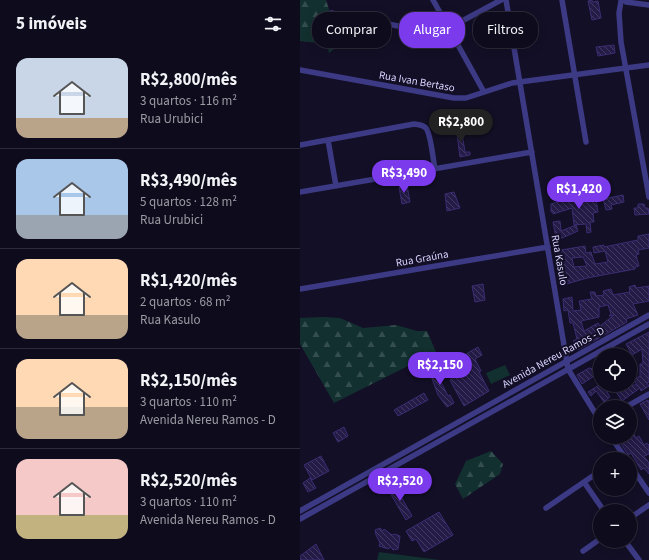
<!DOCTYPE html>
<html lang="pt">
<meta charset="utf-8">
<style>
:root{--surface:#0e0b1c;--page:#1c1929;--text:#f1f3f6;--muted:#9b9ba3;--line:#2e2b3b;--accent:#7c3aed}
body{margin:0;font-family:"Source Sans 3",sans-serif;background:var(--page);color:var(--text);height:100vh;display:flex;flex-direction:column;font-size:15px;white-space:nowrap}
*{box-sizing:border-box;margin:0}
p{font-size:13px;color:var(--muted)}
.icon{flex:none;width:22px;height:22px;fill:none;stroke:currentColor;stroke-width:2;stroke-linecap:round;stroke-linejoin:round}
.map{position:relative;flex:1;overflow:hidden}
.drawer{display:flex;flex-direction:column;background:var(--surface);width:300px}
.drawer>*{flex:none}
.top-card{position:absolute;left:12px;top:12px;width:277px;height:36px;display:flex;gap:8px}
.controls{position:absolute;left:293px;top:348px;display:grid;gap:8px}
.controls a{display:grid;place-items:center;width:44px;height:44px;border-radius:50%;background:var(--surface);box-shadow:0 2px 10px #0003,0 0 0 1px var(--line);font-size:20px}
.price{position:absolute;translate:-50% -34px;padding:0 9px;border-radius:14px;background:var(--accent);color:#fff;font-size:13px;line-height:26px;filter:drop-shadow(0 1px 2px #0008)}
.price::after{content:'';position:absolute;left:50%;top:24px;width:12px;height:9px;margin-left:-6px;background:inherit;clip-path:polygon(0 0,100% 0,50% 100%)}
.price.active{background:#222;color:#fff}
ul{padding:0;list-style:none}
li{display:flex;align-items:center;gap:12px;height:100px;padding:0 16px}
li+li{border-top:1px solid var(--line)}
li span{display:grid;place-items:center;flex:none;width:112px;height:80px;border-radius:12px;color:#555}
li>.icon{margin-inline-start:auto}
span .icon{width:48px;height:48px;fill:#fffc;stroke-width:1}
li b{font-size:17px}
h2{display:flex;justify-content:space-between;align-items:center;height:48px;padding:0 16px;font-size:17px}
.pill{padding:0 14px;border-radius:16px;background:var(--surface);box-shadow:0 2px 10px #0003,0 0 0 1px var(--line);font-size:14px;line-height:36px}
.pill.active{background:var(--accent);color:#fff}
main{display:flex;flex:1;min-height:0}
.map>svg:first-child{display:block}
.forest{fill:url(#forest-firs)}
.park{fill:#12302f}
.building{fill:url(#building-back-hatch);stroke:#3b2d73;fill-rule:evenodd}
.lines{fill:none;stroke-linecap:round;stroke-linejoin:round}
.minor{stroke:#3d3a85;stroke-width:5.5}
.labels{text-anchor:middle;stroke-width:4;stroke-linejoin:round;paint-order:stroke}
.street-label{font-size:11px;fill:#d9d4ff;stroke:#130f26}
</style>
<main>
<section class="drawer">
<h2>5 imóveis<svg class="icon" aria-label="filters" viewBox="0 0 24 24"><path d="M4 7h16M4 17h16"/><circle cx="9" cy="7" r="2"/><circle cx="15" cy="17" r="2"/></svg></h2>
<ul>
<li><span style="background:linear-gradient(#c9d6e8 75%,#b9a48a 0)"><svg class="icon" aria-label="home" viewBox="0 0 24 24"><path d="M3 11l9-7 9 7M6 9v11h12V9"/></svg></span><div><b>R$2,800/mês</b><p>3 quartos · 116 m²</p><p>Rua Urubici</p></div></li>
<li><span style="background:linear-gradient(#a9c7e8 70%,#9aa5b1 0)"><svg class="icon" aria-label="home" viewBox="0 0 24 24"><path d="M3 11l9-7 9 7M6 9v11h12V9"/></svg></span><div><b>R$3,490/mês</b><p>5 quartos · 128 m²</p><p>Rua Urubici</p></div></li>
<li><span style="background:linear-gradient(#ffd9b3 70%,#b9a48a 0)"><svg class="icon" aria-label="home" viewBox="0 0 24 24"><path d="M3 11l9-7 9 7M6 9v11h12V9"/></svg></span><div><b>R$1,420/mês</b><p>2 quartos · 68 m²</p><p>Rua Kasulo</p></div></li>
<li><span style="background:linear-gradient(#ffd9b3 60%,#b9a48a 0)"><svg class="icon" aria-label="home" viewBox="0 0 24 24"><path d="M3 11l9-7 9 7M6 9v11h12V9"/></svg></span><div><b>R$2,150/mês</b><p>3 quartos · 110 m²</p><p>Avenida Nereu Ramos - D</p></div></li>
<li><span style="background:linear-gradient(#f6c9c9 70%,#c2b280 0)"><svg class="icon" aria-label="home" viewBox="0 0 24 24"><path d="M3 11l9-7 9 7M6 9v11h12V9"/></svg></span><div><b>R$2,520/mês</b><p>3 quartos · 110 m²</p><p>Avenida Nereu Ramos - D</p></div></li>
</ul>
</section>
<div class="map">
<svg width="349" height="560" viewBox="0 0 349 560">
<defs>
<pattern id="forest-firs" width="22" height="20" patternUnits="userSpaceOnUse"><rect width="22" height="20" fill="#12302f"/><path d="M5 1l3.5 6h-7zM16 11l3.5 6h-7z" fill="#344d4e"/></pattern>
<pattern id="building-back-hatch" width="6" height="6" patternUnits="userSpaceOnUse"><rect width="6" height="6" fill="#241b47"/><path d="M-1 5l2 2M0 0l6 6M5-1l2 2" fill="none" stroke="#433b63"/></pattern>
</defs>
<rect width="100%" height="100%" fill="#130f26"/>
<path class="forest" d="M0,0H26L29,9L31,20H44L35,35L42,43L29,53L27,44L0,41Z
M23,317L40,318L63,328L96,325L117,331H127L136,352L34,403L0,344V318Z
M191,451L203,464L200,474L163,499L155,484L166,461Z"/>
<path class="park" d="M205,365L210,375L191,384L186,373Z
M79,552L140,560H77Z"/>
<path class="building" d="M292,0V2L298,1L301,18L292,20L288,1Z
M314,45L315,53L298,56L296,47Z
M156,127H161L165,152H170V155L160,157Z
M107,185L110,202L102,204L99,187Z
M154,192L160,208L147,211L145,194Z
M295,193L298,212L293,213L294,222H290L291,232L287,233L286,224L274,225L272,208L253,214V212H251V204L268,199L269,201L280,199V204L289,202L288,194Z
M323,195L324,202L311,205L312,209L306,210L303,199Z
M338,204H344L345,208H348L349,214L335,215L334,208H338Z
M260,221L261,231L276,225L278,231L262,238H256L253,222Z
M349,234V248L338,250L339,254L336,255L339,266L335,267V269L287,278L263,285L259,259L257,260L255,251L285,246L286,253L291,252L295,264L308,262L305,251L294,253L293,247L304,245V247L338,240V236ZM283,257L287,266L274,267L272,258Z
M183,284L185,300L175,302L172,286Z
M335,285L336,288L349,286V301L333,304L338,315L326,319L327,322L278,350L273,341L277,339L273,323H270L268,310L264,311L263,299L272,297L273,311L281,310L279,301L292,299L290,292H295L296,296L304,295L303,291L311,289L313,295L330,292L329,287ZM308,305L311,314L309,316L314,315L300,326L298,323L284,331L281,321L299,317V307Z
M349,332V382L347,383L349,386L341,391L340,388L322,401L313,387L307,392L310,397L304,402L296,391L291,396L288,392L299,385L294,376L282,384L277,375L289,368L300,370V385H337L334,380L340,376V364H343L342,349L332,355L326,344Z
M178,347L182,355L175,359L181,371L179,372L189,391L164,406L150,380L153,378L146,366Z
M134,361L143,379L140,380L148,396L150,395L154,403L147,407L138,395L131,376L134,373L129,363Z
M124,393L128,400L98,416L94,410Z
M348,400L349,402V420L340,404Z
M44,427L48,436L38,442L33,433Z
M330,427L336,438L339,436L344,445L347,443L349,445V454L344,456L349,463V474L344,468L341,470L331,453L328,455L317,437H330Z
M21,456L29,471L12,480L4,465Z
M10,478L16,488L8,492L3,483Z
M94,484L112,516L106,520L87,488Z
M139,512L153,535L124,552L116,539L112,541L106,531Z
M80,528L83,531L84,529L92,535L95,534L100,536L98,549L93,550L91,547L88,549L79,546L80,543L76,535L75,530Z
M16,544L24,560H0V556Z"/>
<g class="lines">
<path class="minor" d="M133,0L184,92
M206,0L268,369L300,421
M262,0L286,142
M321,1L319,13L321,42L349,197
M326,2L349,5
M31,13L129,32L149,28L201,0
M0,70L154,98H166L212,83L349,65
M28,140L36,186
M0,145L114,124C118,125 122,124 126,128C131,134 133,160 135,169
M0,192L232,152
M0,289L248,247
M326,407L349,394
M311,437L326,459
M317,459L323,455
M330,465L349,493
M284,482L304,511
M246,508L300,471
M0,511L349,315
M330,518L349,505
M0,519L349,324
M325,541L339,560
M283,551L300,539"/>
</g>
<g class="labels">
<g class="street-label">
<text transform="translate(117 81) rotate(10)" y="4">Rua Ivan Bertaso</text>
<text transform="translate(122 258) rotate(-10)" y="4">Rua Graúna</text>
<text transform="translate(260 260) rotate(80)" y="4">Rua Kasulo</text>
<text transform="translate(253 357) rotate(-29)" y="4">Avenida Nereu Ramos - D</text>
</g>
</g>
</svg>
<div class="controls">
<a><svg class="icon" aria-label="locate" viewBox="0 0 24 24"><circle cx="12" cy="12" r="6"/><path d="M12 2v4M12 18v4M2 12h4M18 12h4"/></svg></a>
<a><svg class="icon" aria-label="layers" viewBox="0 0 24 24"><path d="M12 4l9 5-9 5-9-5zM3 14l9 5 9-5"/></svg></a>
<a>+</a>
<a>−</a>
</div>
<b class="price active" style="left:161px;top:143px">R$2,800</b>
<b class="price" style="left:104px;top:194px">R$3,490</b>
<b class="price" style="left:279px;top:210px">R$1,420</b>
<b class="price" style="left:140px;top:386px">R$2,150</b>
<b class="price" style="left:100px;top:502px">R$2,520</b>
<div class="top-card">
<a class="pill">Comprar</a>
<a class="pill active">Alugar</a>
<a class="pill">Filtros</a>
</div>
</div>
</main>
